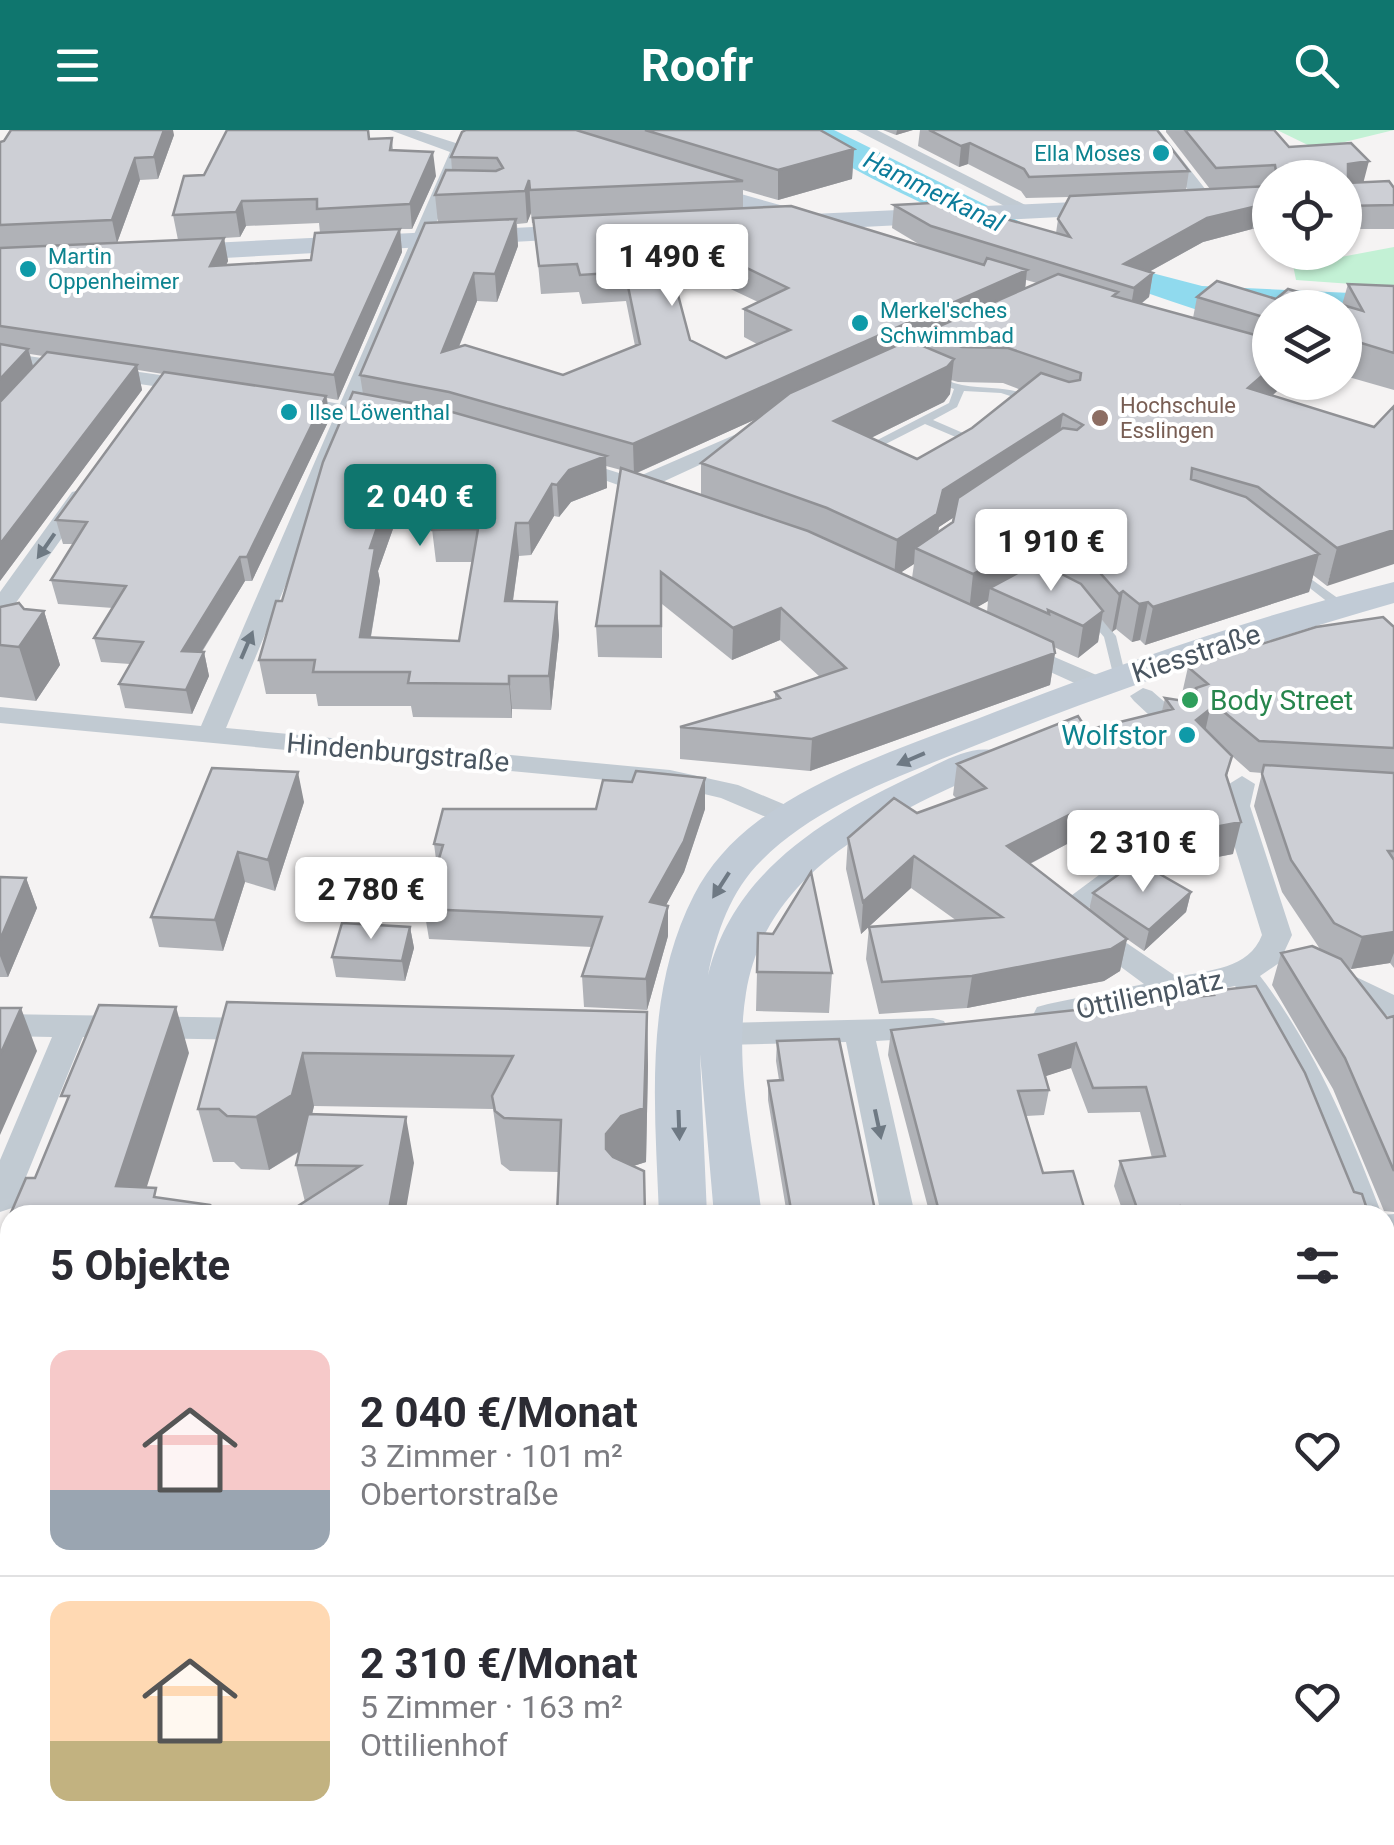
<!DOCTYPE html>
<html lang="de">
<meta charset="utf-8">
<style>
:root{--surface:#fff;--page:#f7f7f7;--text:#2b2b33;--muted:#7c7c81;--line:#e1e1e2;--accent:#0f766e}
body{margin:0;font-family:Roboto,sans-serif;background:var(--page);color:var(--text);height:100vh;display:flex;flex-direction:column;font-size:38px;white-space:nowrap}
*{box-sizing:border-box;margin:0}
p{font-size:32px;color:var(--muted)}
.icon{flex:none;width:55px;height:55px;fill:none;stroke:currentColor;stroke-width:2;stroke-linecap:round;stroke-linejoin:round}
.map{position:relative;flex:1;overflow:hidden}
.side{position:absolute;left:0px;top:1075px;width:1395px;height:640px;display:flex;flex-direction:column;background:var(--surface);border-radius:30px 30px 0 0;box-shadow:0 2px 8px #0004}
.side>*{flex:none}
.controls{position:absolute;left:1252px;top:30px;display:grid;gap:20px}
.controls a{display:grid;place-items:center;width:110px;height:110px;border-radius:50%;background:var(--surface);box-shadow:0 2px 8px #0004;font-size:50px}
.price{position:absolute;translate:-50% -85px;padding:0 22px;border-radius:10px;background:#fff;color:#222;font-size:32px;line-height:65px;filter:drop-shadow(0 2px 5px #0008)}
.price::after{content:'';position:absolute;left:50%;top:60px;width:30px;height:22px;margin-left:-15px;background:inherit;clip-path:polygon(0 0,100% 0,50% 100%)}
.price.active{background:var(--accent);color:#fff}
ul{padding:0;list-style:none}
li{display:flex;align-items:center;gap:30px;height:250px;padding:0 50px}
li+li{border-top:2px solid var(--line)}
li span{display:grid;place-items:center;flex:none;width:280px;height:200px;border-radius:20px;color:#555}
li>.icon{margin-inline-start:auto}
span .icon{width:120px;height:120px;fill:#fffc;stroke-width:1}
li b{font-size:42px}
h2{display:flex;justify-content:space-between;align-items:center;height:120px;padding:0 50px;font-size:42px}
header{display:flex;justify-content:space-between;align-items:center;height:130px;padding:0 50px;background:var(--accent);color:#fff;font-size:45px;font-weight:700}
.map>svg:first-child{display:block}
.green{fill:#c3f1d5}
.water{fill:#90daee}
.lines{fill:none;stroke-linecap:round;stroke-linejoin:round}
.lane{fill:#c1cad2;fill-rule:evenodd}
.street{fill:#c1cad2;fill-rule:evenodd}
.secondary{fill:#c1cbd6;fill-rule:evenodd}
.wall{fill:#b0b2b7;fill-rule:evenodd}
.shaded-wall{fill:#909195}
.building{fill:#cdcfd5;stroke:#909195;stroke-width:2.5;fill-rule:evenodd}
.oneway{fill:#6e7983}
.oneway2{fill:#6e7984}
.culture-dot{fill:#0f9aa8;stroke:#fff;stroke-width:4}
.education-dot{fill:#8d6e63;stroke:#fff;stroke-width:4}
.leisure-dot{fill:#2e9e5b;stroke:#fff;stroke-width:4}
.labels{text-anchor:middle;stroke-width:8;stroke-linejoin:round;paint-order:stroke}
.far-culture-label{font-size:22px;fill:#0d838f;stroke:#fff;text-anchor:start}
.far-education-label{font-size:22px;fill:#785e54;stroke:#fff;text-anchor:start}
.far-water-label{font-size:25px;font-style:italic;fill:#0c7c9b;stroke:#fff}
.street-label{font-size:28px;fill:#4a5661;stroke:#fff}
.leisure-label{font-size:28px;fill:#27864d;stroke:#fff;text-anchor:start}
.culture-label{font-size:28px;fill:#0d838f;stroke:#fff;text-anchor:end}
</style>
<header><svg class="icon" aria-label="menu" viewBox="0 0 24 24"><path d="M4 6h16M4 12h16M4 18h16"/></svg>Roofr<svg class="icon" aria-label="search" viewBox="0 0 24 24"><circle cx="10" cy="10" r="6"/><path d="M15 15l6 6"/></svg></header>
<div class="map">
<svg width="1394" height="1715" viewBox="0 0 1394 1715">
<rect width="100%" height="100%" fill="#f5f3f3"/>
<path class="green" d="M1277,0H1394L1316,19Z
M1394,117V157L1296,150L1292,130L1341,127Z"/>
<path class="water" d="M787,0H834L1047,105L1152,143L1202,156L1394,165L1345,178H1270L1250,197C1091,146 930,89 787,0Z"/>
<g class="lines">
<path class="lane" d="M931,247C942,247 951,253 962,255C992,260 1012,255 1040,271L1035,274L1001,263L964,261L957,277L933,290L970,306V310L961,316L952,314L958,308L925,294L868,323H860V319L949,273L954,259L931,251Z
M1297,439L1346,474V480H1338L1293,445V441Z
M1088,477L1092,478L1116,506L1126,548L1124,551H1116L1114,548L1104,507L1082,481Z"/>
<path class="street" d="M390,0H415L462,15L491,0H511L463,28L360,277L392,287L382,293L355,288L226,598L670,640L738,655L800,681L804,687L800,693H780L721,668L670,656L0,593V577L201,596L335,285L280,271L290,265L340,274L450,22Z
M856,0H877L1037,81L1022,85Z
M1143,0H1159L1213,69V77H1201Z
M0,222L195,250L205,256L195,262L0,234Z
M762,293L769,295V303L656,355L668,362L657,369L557,333L568,327L635,348Z
M80,360L91,367L8,484L0,486V462L72,362Z
M1015,510L1108,550L1112,555L1108,560H1090L1006,522L1003,517L1006,512Z
M1143,558L1152,561L1183,588L1187,594L1183,600H1165L1134,571L1130,566Z
M1242,646L1255,654L1250,676L1292,805L1279,833L1260,846C1315,918 1350,1001 1382,1085L1394,1084V1110H1385V1085H1348C1319,1004 1287,925 1235,856L1048,896L1037,893L1033,885L1037,877L1048,874L1144,854L1048,783L1107,739L1117,737L1131,746L1082,783L1177,847C1209,840 1249,839 1262,805L1222,676L1229,654Z
M1331,835L1394,865V889L1320,852L1316,845L1320,838Z
M0,884L262,888L273,891L277,899L273,907L262,910L83,907L17,1069L12,1078L0,1082V1030L52,907L0,906Z
M933,888L944,891L948,899L944,907L876,911L915,1085H881L846,912L723,915L712,912L708,904L712,896L723,893Z
M0,1389H10V1425H0Z
M1385,1390H1394V1426H1385Z
M1385,1659L1394,1663V1710L1383,1705Z"/>
<path class="secondary" d="M688,49L812,84L1118,70L1130,77L1118,84L785,101L776,98L775,89L679,61L676,56Z
M594,94L603,97L607,102L603,107L170,131L157,123L170,115Z
M1394,452V473C1250,514 1108,562 969,618C898,647 817,675 762,730C731,760 716,803 708,845C734,741 825,687 917,644C941,633 970,614 996,621L1002,629L996,637C892,684 766,737 746,863C734,935 753,1014 762,1085H714L700,924L707,1085H659C655,978 643,864 694,765C709,736 731,711 758,691C823,644 902,617 977,589C1113,536 1252,487 1394,452Z
M670,1705H732V1715H670Z
M745,1705H807L808,1715H746Z"/>
</g>
<path class="wall" d="M466,0H820L854,19L852,49L778,70L743,60V78L922,116L892,98L894,75L963,84L989,92L1056,103L1058,89L1069,67L1026,68L1021,61L968,34L959,37L918,16L920,0H1157L1189,41L1186,60L1210,59L1166,2V0H1274L1289,17L1364,52L1394,58V99H1345V48H1270V99H1252L1203,112L1149,142L1153,143L1149,167L1141,174L1193,188L1197,167L1276,169L1342,175L1348,154L1394,156V260L1345,246V178H1270V252H1287L1272,266L1374,297L1327,456L1313,445L1309,462L1145,515L1140,510L1132,512L1116,499L1112,502L1102,490L1098,512L1078,528L1054,517L1055,523L1050,555L810,641L680,629V597L775,569V562L820,547L780,510L732,530L662,474V528L598,527L596,496L621,340L606,336L607,358L571,372L559,387L554,386L531,425L519,426L513,471L557,472L559,505L551,580L512,579V588L413,587L411,576H318L316,564H266L259,530L363,264L360,245L438,93L435,65L452,40L451,27ZM531,83L532,93H534L541,164L579,162L582,174L626,171L635,216L563,245L459,217L477,171L497,172L518,116L517,94L527,93ZM1026,150L1037,153L1025,159ZM718,153L758,172L744,179V207L757,214L726,228L690,210L676,155ZM951,250L958,252L1003,253L1021,260L972,298L917,329L871,308L944,272L950,264ZM758,288L701,333V365L637,343ZM954,387L953,392L938,403L939,397ZM394,396L432,399L436,432H473L459,511L371,507L380,451L378,441ZM914,434L912,448L900,443ZM988,471L987,482L977,477Z
M883,0H913L896,5Z
M174,5L158,49L140,50L117,113L178,110L173,85L204,45L369,9L392,8L393,20L436,46L412,99H400L402,122L338,270L327,268L330,288L252,451H245L202,522H204L209,546L192,584L125,578L119,554L130,534L101,532L94,508L113,478L58,474L51,450L73,414H63L56,390L163,244L138,240L142,260L0,451V12ZM319,93L320,103L311,130L226,135L228,131L224,108L240,107L246,96ZM30,224L43,226L33,237Z
M0,477L44,481L60,535L36,571L0,567Z
M1394,497V838L1390,833L1351,839L1347,837L1387,888L1394,886V1082L1384,1081L1333,959L1272,855L1281,823L1320,819L1282,762L1254,676L1262,643L1250,642L1232,626L1227,646L1233,724L1151,740L1191,762L1186,782L1144,821L1127,809L1120,841L1104,851L967,878L879,884L866,829L869,797L957,791L911,758L861,804L846,739L848,708L957,669L953,665L957,634L1162,581L1165,568L1185,571L1181,568L1188,537ZM1067,714L1099,744L1118,733L1129,737L1093,763L1089,780L1030,734Z
M705,648V679L684,742L666,775L668,776V806L647,880L584,877L582,846L592,817L429,809L424,779L437,737L434,714L596,679L632,652Z
M304,672L275,761L245,752L223,821L159,817L151,787Z
M0,747L26,748L37,778L8,847H0Z
M410,797L414,818L405,851L336,847L332,827Z
M758,803L832,843L829,883L756,881Z
M1212,861L1369,1085H1124L1114,1056L1120,1031L1152,1028L1140,982L1088,983L1071,938L1045,946L1049,960L1044,985L1026,986L1043,1043L1086,1085H930L888,925L891,900L1211,865Z
M227,872L647,882L648,936L646,1032L633,1036L559,1042L510,1041L501,1034L493,979L314,976L312,984L414,1033L305,1072L296,1035L299,1022L269,1040L241,1039L234,1032H213L198,979Z
M777,911L876,1085H787L768,970V951L779,950L776,931Z
M1385,1132L1394,1158V1363H1385Z
M0,1177L10,1178V1361H0Z
M0,1419H10V1518H0Z
M1385,1424H1394V1509L1385,1508Z
M1385,1517L1394,1520V1645L1385,1638Z
M910,1705H1090L1095,1715H913Z"/>
<path class="shaded-wall" d="M164,0H173L174,5L158,49L154,27Z
M897,0H913L896,5Z
M970,13L968,34L959,37L961,16Z
M854,19L852,49L778,70V40Z
M433,22L436,46L412,99L410,74Z
M135,28L140,50L117,113L112,90Z
M1369,31L1363,54L1345,56L1348,34Z
M529,50L531,83L527,93L525,61Z
M242,71L246,96L240,107L236,82Z
M1257,76L1252,99L1203,112L1125,155L1124,134L1207,88Z
M516,89L518,116L497,172L495,144Z
M400,99L402,122L338,270L334,245Z
M224,108L228,131L214,160L210,136Z
M1027,140L1024,169L926,202L925,213L634,344L633,314Z
M474,143L477,171L445,251L442,222Z
M1153,143L1149,167L1130,182L1134,158Z
M28,219L35,243L0,281V249Z
M954,229L950,264L944,272L832,327L834,291Z
M137,235L142,260L0,451V414Z
M1270,239V252H1287L1240,294L1248,258Z
M326,266L330,288L252,451L247,427Z
M1063,284L1057,320L939,397L934,421L915,418L914,434L894,447L897,410L943,360Z
M606,326L607,358L571,372L559,387L557,355L569,340Z
M552,354L554,386L531,425L529,393Z
M389,363L394,396L378,441L380,451L365,540L360,507L370,418Z
M516,393L519,426L508,505L505,471Z
M1394,400V434L1327,456L1337,418Z
M1040,409L1034,446L990,458L988,471L969,482L973,444Z
M1319,424L1309,462L1145,515L1153,477Z
M240,427L245,451L187,545L182,521Z
M1123,461L1116,499L1112,502L1119,464Z
M557,472L559,505L551,580L549,546Z
M1148,472L1140,510L1132,512L1139,474Z
M781,478L780,510L732,530L733,498Z
M44,481L60,535L36,571L19,517Z
M1103,481L1098,512L1078,528L1083,496Z
M204,522L209,546L192,584L186,560Z
M1055,523L1050,555L810,641L812,609Z
M509,546L512,579V588L509,554Z
M1210,579L1203,611L1196,590Z
M298,642L304,672L275,761L268,730Z
M705,648V679L684,742L651,803L650,772Z
M1073,683L1067,714L1002,748L1007,716Z
M1241,692L1233,724L1134,743L1141,711Z
M1124,702L1118,733L1099,744L1106,712Z
M238,722L245,752L223,821L215,790Z
M914,726L911,758L861,804L863,772Z
M26,748L37,778L8,847L0,826V810Z
M1191,762L1186,782L1144,821L1149,800Z
M668,776V806L647,880L646,849Z
M410,797L414,818L405,851L402,831Z
M1394,802V823L1390,833L1351,839L1362,807Z
M1127,809L1120,841L1104,851L967,878L972,846Z
M176,877L189,923L138,1085L116,1056Z
M21,878L37,921L0,1005V925Z
M647,882L648,936L646,1032L624,1039L609,1057L606,1004Z
M1076,913L1071,938L1034,950L1039,925Z
M303,923L314,976L304,1018L269,1040L256,987Z
M406,987L414,1033L405,1085H388Z
M31,1705H47L43,1715H28Z"/>
<path class="building" d="M11,0H164L154,27L135,28L112,90L0,95V12L4,11Z
M227,0H368L369,9L392,8L390,20L433,22L410,74L317,79V69L242,71L236,82L173,85L184,46L204,45Z
M466,0H576L743,51L530,60L529,50L525,61L435,65L446,40L496,41L503,38L497,28L451,27L462,2Z
M645,0H820L854,19L778,40Z
M929,0H1157L1189,41L1029,47L1024,39L970,13L961,16Z
M1185,0H1274L1289,17L1351,13L1369,31L1348,34V53L1389,51L1394,58V75L1345,76V48H1277L1275,35L1216,38Z
M1270,56V76H1257L1207,88L1124,134L1153,143L1134,158L931,96L894,75L950,72L963,84L989,92L999,87L1070,107L1058,89L1070,66Z
M791,76L984,135L987,128L1027,140L633,314L449,262L360,245L425,93L516,89L495,144L474,143L442,222L465,215L563,245L640,214L625,142L580,145L577,134L539,136L533,88ZM718,124L788,158L744,179L790,200L726,228L690,210L668,127Z
M400,99L334,245L0,196V118L224,108L210,136L311,130L315,103Z
M1058,144L1118,162L1113,166L1270,209V239L1248,258L1374,297L1394,276V400L1337,418L1258,357L1192,338L1191,349L1246,367L1319,424L1153,477L1148,472L1139,474L1123,461L1119,464L1092,434L1040,409L973,444L915,418L953,392L958,368L1063,298L1077,300L1083,295L1063,284L943,360L937,384L897,410L827,378L701,333L790,263L909,210L954,229L947,237L834,291L917,329L972,298L1041,243L1069,252L1080,250L1081,243L1008,218L962,217L926,202Z
M1217,151L1276,169L1288,159L1363,181L1348,154L1394,156V223L1345,208V178H1270V189L1197,167Z
M0,214L28,219L0,249Z
M47,222L137,235L0,414V272Z
M164,242L326,266L247,427H240L182,521L204,522L186,560L119,554L143,512L94,508L126,456L51,450L87,392L56,390Z
M353,262L438,278L606,326L569,340L557,355L552,354L529,393H516L505,471L557,472L549,546H509V554L408,553L410,542H313L315,530H259L276,471H282L323,332ZM389,363L438,367L432,400L478,399L459,511L360,507L375,418H370Z
M621,338L808,401L1053,512L1055,523L812,609L680,597L780,568L775,562L846,538L781,478L733,498L661,442V496H596Z
M1038,432L1081,454L1103,481L1083,496L1048,480L1049,484L990,458Z
M19,473L24,479L44,481L19,517L0,515V477Z
M1383,487L1394,497V618L1259,611L1224,582L1210,579L1196,590L1232,626L1226,645L1241,692L1141,711L1135,704L1124,702L1106,712L1073,683L1007,716L1127,809L1111,819L972,846L882,852L869,797L1002,787L914,726L863,772L848,708L894,668L917,683L986,658L957,634L1078,586L1087,600L1173,579L1165,568L1190,572L1197,565L1196,558L1208,554L1188,537L1316,497Z
M1264,635L1394,643V721H1388L1394,730V802L1362,807L1334,793L1291,730L1262,644Z
M212,638L298,642L268,730L238,722L215,790L151,787Z
M636,641L705,648L684,711L650,772L668,776L646,849L582,846L602,787L424,779L443,715L434,714L443,679H596L603,650L632,652Z
M1137,731L1191,762L1149,800L1093,763Z
M811,742L832,843L757,842L758,803L773,804Z
M0,747L26,748L0,810Z
M342,793L410,797L402,831L332,827Z
M1312,816L1341,829L1387,888L1394,886V1041L1345,928L1281,823Z
M1256,856L1305,943L1354,1062L1362,1064L1369,1085H1183L1180,1076L1138,1081L1120,1031L1165,1026L1146,957L1093,958L1076,913L1039,925L1049,960L1018,961L1043,1043L1073,1041L1086,1084L940,1085L891,900L1214,865L1212,861Z
M227,872L647,882L644,978L621,986L606,1004V1019L613,1027L644,1041L645,1085H557L561,990L504,988L495,981L492,966L513,926L303,923L292,965L256,987L227,986L219,979H198Z
M99,875L176,877L116,1056L156,1058L154,1067L210,1075L222,1085H10L26,1048H35L69,966H61Z
M0,878H21L0,925Z
M839,909L876,1085H792L768,951L783,950L777,911Z
M308,984L406,987L388,1085H284L360,1036L296,1035Z
M1385,1132L1394,1158V1340H1385Z
M0,1177L10,1178V1318H0Z
M0,1419H10V1493H0Z
M1385,1424H1394V1485H1385Z
M1385,1517L1394,1520V1622L1385,1614Z
M0,1641L10,1642V1705H31L28,1715H0Z
M74,1705H644V1715H72Z
M933,1705H1090L1095,1715H936Z"/>
<defs><path id="oneway-solid" d="M-6-.8H1V-3.2L6.5 0L1 3.2V.8H-6Z" transform="scale(2.5)"/></defs>
<g class="oneway">
<use href="#oneway-solid" transform="translate(46 416) rotate(125)"/>
<use href="#oneway-solid" transform="translate(247 515) rotate(-67)"/>
<use href="#oneway-solid" transform="translate(878 994) rotate(78)"/>
</g>
<g class="oneway2">
<use href="#oneway-solid" transform="translate(911 629) rotate(157)"/>
<use href="#oneway-solid" transform="translate(721 755) rotate(123)"/>
<use href="#oneway-solid" transform="translate(679 995) rotate(88)"/>
</g>
<g class="culture-dot">
<circle cx="1161" cy="23" r="10"/>
<circle cx="28" cy="139" r="10"/>
<circle cx="860" cy="193" r="10"/>
<circle cx="289" cy="282" r="10"/>
<circle cx="1187" cy="605" r="10"/>
</g>
<circle class="education-dot" cx="1100" cy="288" r="10"/>
<circle class="leisure-dot" cx="1190" cy="570" r="10"/>
<g class="labels">
<g class="far-culture-label">
<text x="1141" y="31" text-anchor="end">Ella Moses</text>
<text x="48" y="134">Martin<tspan x="48" dy="25">Oppenheimer</tspan></text>
<text x="880" y="188">Merkel'sches<tspan x="880" dy="25">Schwimmbad</tspan></text>
<text x="309" y="290">Ilse Löwenthal</text>
</g>
<g class="far-education-label">
<text x="1120" y="283">Hochschule<tspan x="1120" dy="25">Esslingen</tspan></text>
</g>
<g class="far-water-label">
<text transform="translate(934 61) rotate(26)" y="9">Hammerkanal</text>
</g>
<g class="street-label">
<text transform="translate(1196 523) rotate(-18)" y="10">Kiesstraße</text>
<text transform="translate(398 622) rotate(5)" y="10">Hindenburgstraße</text>
<text transform="translate(1149 864) rotate(-12)" y="10">Ottilienplatz</text>
</g>
<g class="leisure-label">
<text x="1210" y="580">Body Street</text>
</g>
<g class="culture-label">
<text x="1167" y="615">Wolfstor</text>
</g>
</g>
</svg>
<div class="controls">
<a><svg class="icon" aria-label="locate" viewBox="0 0 24 24"><circle cx="12" cy="12" r="6"/><path d="M12 2v4M12 18v4M2 12h4M18 12h4"/></svg></a>
<a><svg class="icon" aria-label="layers" viewBox="0 0 24 24"><path d="M12 4l9 5-9 5-9-5zM3 14l9 5 9-5"/></svg></a>
</div>
<b class="price" style="left:672px;top:179px">1 490 €</b>
<b class="price active" style="left:420px;top:419px">2 040 €</b>
<b class="price" style="left:1051px;top:464px">1 910 €</b>
<b class="price" style="left:1143px;top:765px">2 310 €</b>
<b class="price" style="left:371px;top:812px">2 780 €</b>
<section class="side">
<h2>5 Objekte<svg class="icon" aria-label="filters" viewBox="0 0 24 24"><path d="M4 7h16M4 17h16"/><circle cx="9" cy="7" r="2"/><circle cx="15" cy="17" r="2"/></svg></h2>
<ul>
<li><span style="background:linear-gradient(#f6c9c9 70%,#9aa5b1 0)"><svg class="icon" aria-label="home" viewBox="0 0 24 24"><path d="M3 11l9-7 9 7M6 9v11h12V9"/></svg></span><div><b>2 040 €/Monat</b><p>3 Zimmer · 101 m²</p><p>Obertorstraße</p></div><svg class="icon" aria-label="heart" viewBox="0 0 24 24"><path d="M12 20l-8-8c-3-5 5-10 8-4 3-6 11-1 8 4z"/></svg></li>
<li><span style="background:linear-gradient(#ffd9b3 70%,#c2b280 0)"><svg class="icon" aria-label="home" viewBox="0 0 24 24"><path d="M3 11l9-7 9 7M6 9v11h12V9"/></svg></span><div><b>2 310 €/Monat</b><p>5 Zimmer · 163 m²</p><p>Ottilienhof</p></div><svg class="icon" aria-label="heart" viewBox="0 0 24 24"><path d="M12 20l-8-8c-3-5 5-10 8-4 3-6 11-1 8 4z"/></svg></li>
</ul>
</section>
</div>
